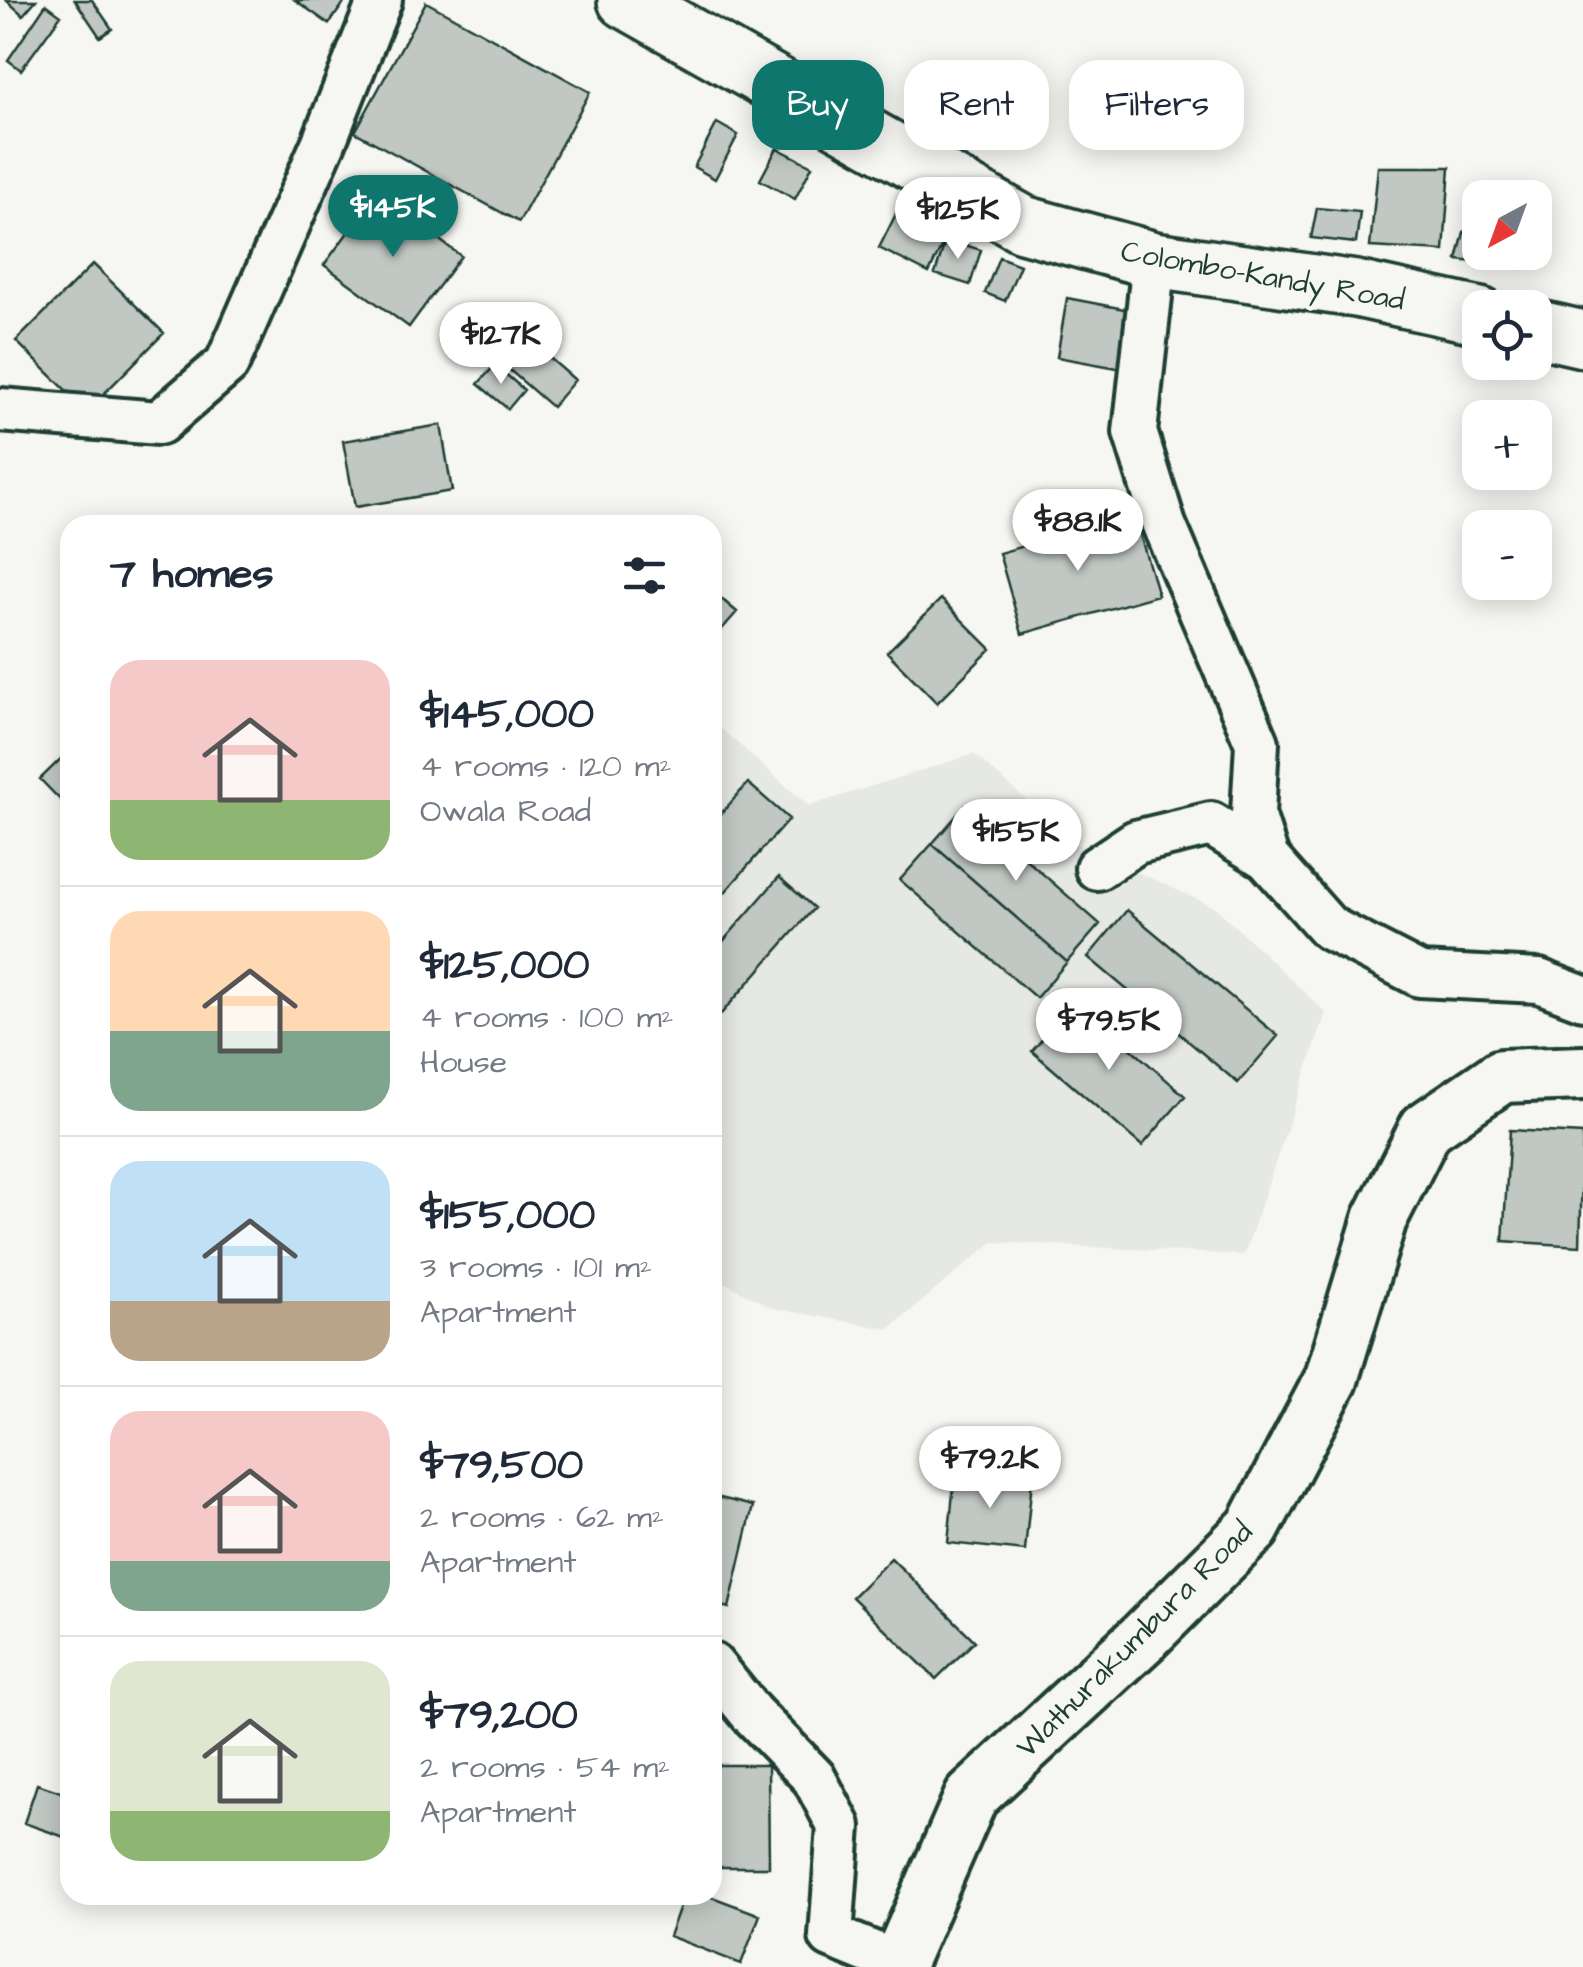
<!DOCTYPE html>
<meta charset="utf-8">
<style>
:root{--surface:#fff;--page:#f6f6f7;--text:#1f2937;--muted:#747a83;--line:#e0e1e3;--accent:#0f766e}
body{margin:0;font-family:"Architects Daughter",sans-serif;background:var(--page);color:var(--text);height:100vh;display:flex;flex-direction:column;font-size:38px;white-space:nowrap}
*{box-sizing:border-box;margin:0}
p{font-size:32px;color:var(--muted)}
.icon{flex:none;width:55px;height:55px;fill:none;stroke:currentColor;stroke-width:2;stroke-linecap:round;stroke-linejoin:round}
.map{position:relative;flex:1;overflow:hidden}
.panel{position:absolute;left:60px;top:515px;width:662px;height:1390px;display:flex;flex-direction:column;background:var(--surface);border-radius:30px;box-shadow:0 5px 25px #0003}
.panel>*{flex:none}
.hud{position:absolute;left:752px;top:60px;width:680px;height:90px;display:flex;gap:20px}
.needle{width:65px;rotate:221deg}
.buttons{position:absolute;left:1462px;top:180px;display:grid;gap:20px}
.buttons a{display:grid;place-items:center;width:90px;height:90px;border-radius:20px;background:var(--surface);box-shadow:0 5px 25px #0003;font-size:50px}
.price{position:absolute;translate:-50% -85px;padding:0 22px;border-radius:35px;background:#fff;color:#222;font-size:32px;line-height:65px;filter:drop-shadow(0 2px 5px #0008)}
.price::after{content:'';position:absolute;left:50%;top:60px;width:30px;height:22px;margin-left:-15px;background:inherit;clip-path:polygon(0 0,100% 0,50% 100%)}
.price.current{background:var(--accent);color:#fff}
ul{padding:0;list-style:none}
li{display:flex;align-items:center;gap:30px;height:250px;padding:0 50px}
li+li{border-top:2px solid var(--line)}
li span{display:grid;place-items:center;flex:none;width:280px;height:200px;border-radius:30px;color:#555}
li>.icon{margin-inline-start:auto}
span .icon{width:120px;height:120px;fill:#fffc;stroke-width:1}
li b{font-size:42px}
h2{display:flex;justify-content:space-between;align-items:center;height:120px;padding:0 50px;font-size:42px}
.tag{padding:0 35px;border-radius:30px;background:var(--surface);box-shadow:0 5px 25px #0003;font-size:35px;line-height:90px}
.tag.current{background:var(--accent);color:#fff}
.map>svg:first-child{display:block}
.built{fill:#e6e8e4}
.building{fill:#c1c8c3;stroke:#1f3d34;stroke-width:2.5}
.lines{fill:none;stroke-linecap:round;stroke-linejoin:round}
.minor-casing{stroke:#1f3d34;stroke-width:50}
.major-casing{stroke:#1f3d34;stroke-width:60}
.highway-casing{stroke:#1f3d34;stroke-width:62}
.minor{stroke:#f6f6f2;stroke-width:42}
.major{stroke:#f6f6f2;stroke-width:52}
.highway{stroke:#f6f6f2;stroke-width:55}
.labels{text-anchor:middle;stroke-width:9;stroke-linejoin:round;paint-order:stroke}
.street-label{font-size:30px;fill:#1f3d34;stroke:#f6f6f2}
</style>
<div class="map">
<svg width="1583" height="1967" viewBox="0 0 1583 1967">
<rect width="100%" height="100%" fill="#f6f6f2"/>
<filter id="ink" filterUnits="userSpaceOnUse"><feTurbulence type="fractalNoise" baseFrequency=".01" numOctaves="2"/><feDisplacementMap in="SourceGraphic" scale="20" xChannelSelector="R" yChannelSelector="G"/><feConvolveMatrix kernelMatrix="1 2 1 2 8 2 1 2 1" color-interpolation-filters="sRGB"/></filter>
<g filter="url(#ink)">
<path class="built" d="M712,721L809,806L974,754L1076,844L1216,908L1326,1013L1244,1255L993,1242L889,1329L772,1308L713,1276Z"/>
<path class="building" d="M6,0H36L23,15Z
M75,0H92L112,29L100,37Z
M295,0H346L329,24Z
M426,2L590,92L519,222L355,132Z
M46,4L61,15L21,70L8,60Z
M717,123L738,135L715,179L694,167Z
M777,148L812,166L795,199L760,180Z
M1378,167H1450L1444,251L1370,247Z
M377,193L461,256L409,327L324,265Z
M1317,208L1360,212L1356,243L1311,238Z
M898,210L947,235L929,273L879,248Z
M1464,232L1480,236V252H1524L1522,268L1457,260Z
M946,239L981,250L970,285L935,274Z
M999,257L1020,265L1005,301L985,293Z
M93,264L164,333L87,411L16,341Z
M1067,298L1145,313L1134,371L1057,357Z
M514,327L575,380L552,407L491,354Z
M495,365L524,390L508,409L478,384Z
M441,425L452,491L355,507L343,441Z
M1134,515L1158,595L1022,634L999,553Z
M712,591L737,612L716,636L712,633Z
M941,599L991,649L937,703L887,652Z
M70,750V810L40,779Z
M748,783L789,819L712,907V824Z
M965,806L1100,924L1067,962L932,844Z
M932,844L1067,962L1036,998L900,880Z
M779,877L814,908L721,1014L712,1007V954Z
M1127,910L1278,1036L1238,1083L1088,957Z
M1076,1000L1185,1096L1142,1146L1032,1051Z
M1510,1130L1583,1134L1580,1246L1503,1241Z
M955,1472L1032,1480L1025,1551L948,1543Z
M712,1496L753,1506L729,1608L712,1604Z
M891,1558L975,1641L936,1679L852,1597Z
M712,1765H768L769,1867H712Z
M37,1784L70,1795V1839L24,1823Z
M684,1895H707L760,1915L741,1964L669,1936Z"/>
<g class="lines">
<defs>
<path id="minor" d="M1154,260L1135,432L1164,525L1257,743L1253,814L1267,858
M0,410L159,423L227,364L324,142L380,0
M1097,868L1136,842L1211,824L1267,858L1329,928L1420,975L1539,981L1583,998
M712,1665L751,1713L814,1778L839,1826L831,1936L897,1963"/>
<path id="major" d="M897,1967L971,1797L1144,1637L1253,1528L1331,1380L1380,1219L1426,1128L1502,1076L1583,1073"/>
<path id="highway" d="M626,0L1023,224L1154,260L1356,289L1480,316
M1535,328L1583,339"/>
</defs>
<use href="#minor" class="minor-casing"/>
<use href="#major" class="major-casing"/>
<use href="#highway" class="highway-casing"/>
<use href="#minor" class="minor"/>
<use href="#major" class="major"/>
<use href="#highway" class="highway"/>
</g>
</g>
<g class="labels">
<g class="street-label">
<text transform="translate(1263 275) rotate(10)" y="10">Colombo-Kandy Road</text>
<text transform="translate(1134 1639) rotate(-45)" y="10">Wathurakumbura Road</text>
</g>
</g>
</svg>
<div class="buttons">
<a><svg class="needle" viewBox="-14 -14 28 28"><path d="M0-13l5 13h-10z" fill="#e53935"/><path d="M0 13l5-13h-10z" fill="#747a83"/></svg></a>
<a><svg class="icon" aria-label="locate" viewBox="0 0 24 24"><circle cx="12" cy="12" r="6"/><path d="M12 2v4M12 18v4M2 12h4M18 12h4"/></svg></a>
<a>+</a>
<a>−</a>
</div>
<b class="price current" style="left:393px;top:260px">$145K</b>
<b class="price" style="left:958px;top:262px">$125K</b>
<b class="price" style="left:501px;top:387px">$127K</b>
<b class="price" style="left:1078px;top:574px">$88.1K</b>
<b class="price" style="left:1016px;top:884px">$155K</b>
<b class="price" style="left:1109px;top:1073px">$79.5K</b>
<b class="price" style="left:990px;top:1511px">$79.2K</b>
<div class="hud">
<a class="tag current">Buy</a>
<a class="tag">Rent</a>
<a class="tag">Filters</a>
</div>
<section class="panel">
<h2>7 homes<svg class="icon" aria-label="filters" viewBox="0 0 24 24"><path d="M4 7h16M4 17h16"/><circle cx="9" cy="7" r="2"/><circle cx="15" cy="17" r="2"/></svg></h2>
<ul>
<li><span style="background:linear-gradient(#f6c9c9 70%,#8fb573 0)"><svg class="icon" aria-label="home" viewBox="0 0 24 24"><path d="M3 11l9-7 9 7M6 9v11h12V9"/></svg></span><div><b>$145,000</b><p>4 rooms · 120 m²</p><p>Owala Road</p></div></li>
<li><span style="background:linear-gradient(#ffd9b3 60%,#7fa58c 0)"><svg class="icon" aria-label="home" viewBox="0 0 24 24"><path d="M3 11l9-7 9 7M6 9v11h12V9"/></svg></span><div><b>$125,000</b><p>4 rooms · 100 m²</p><p>House</p></div></li>
<li><span style="background:linear-gradient(#bfe0f5 70%,#b9a48a 0)"><svg class="icon" aria-label="home" viewBox="0 0 24 24"><path d="M3 11l9-7 9 7M6 9v11h12V9"/></svg></span><div><b>$155,000</b><p>3 rooms · 101 m²</p><p>Apartment</p></div></li>
<li><span style="background:linear-gradient(#f6c9c9 75%,#7fa58c 0)"><svg class="icon" aria-label="home" viewBox="0 0 24 24"><path d="M3 11l9-7 9 7M6 9v11h12V9"/></svg></span><div><b>$79,500</b><p>2 rooms · 62 m²</p><p>Apartment</p></div></li>
<li><span style="background:linear-gradient(#dfe7d0 75%,#8fb573 0)"><svg class="icon" aria-label="home" viewBox="0 0 24 24"><path d="M3 11l9-7 9 7M6 9v11h12V9"/></svg></span><div><b>$79,200</b><p>2 rooms · 54 m²</p><p>Apartment</p></div></li>
</ul>
</section>
</div>
